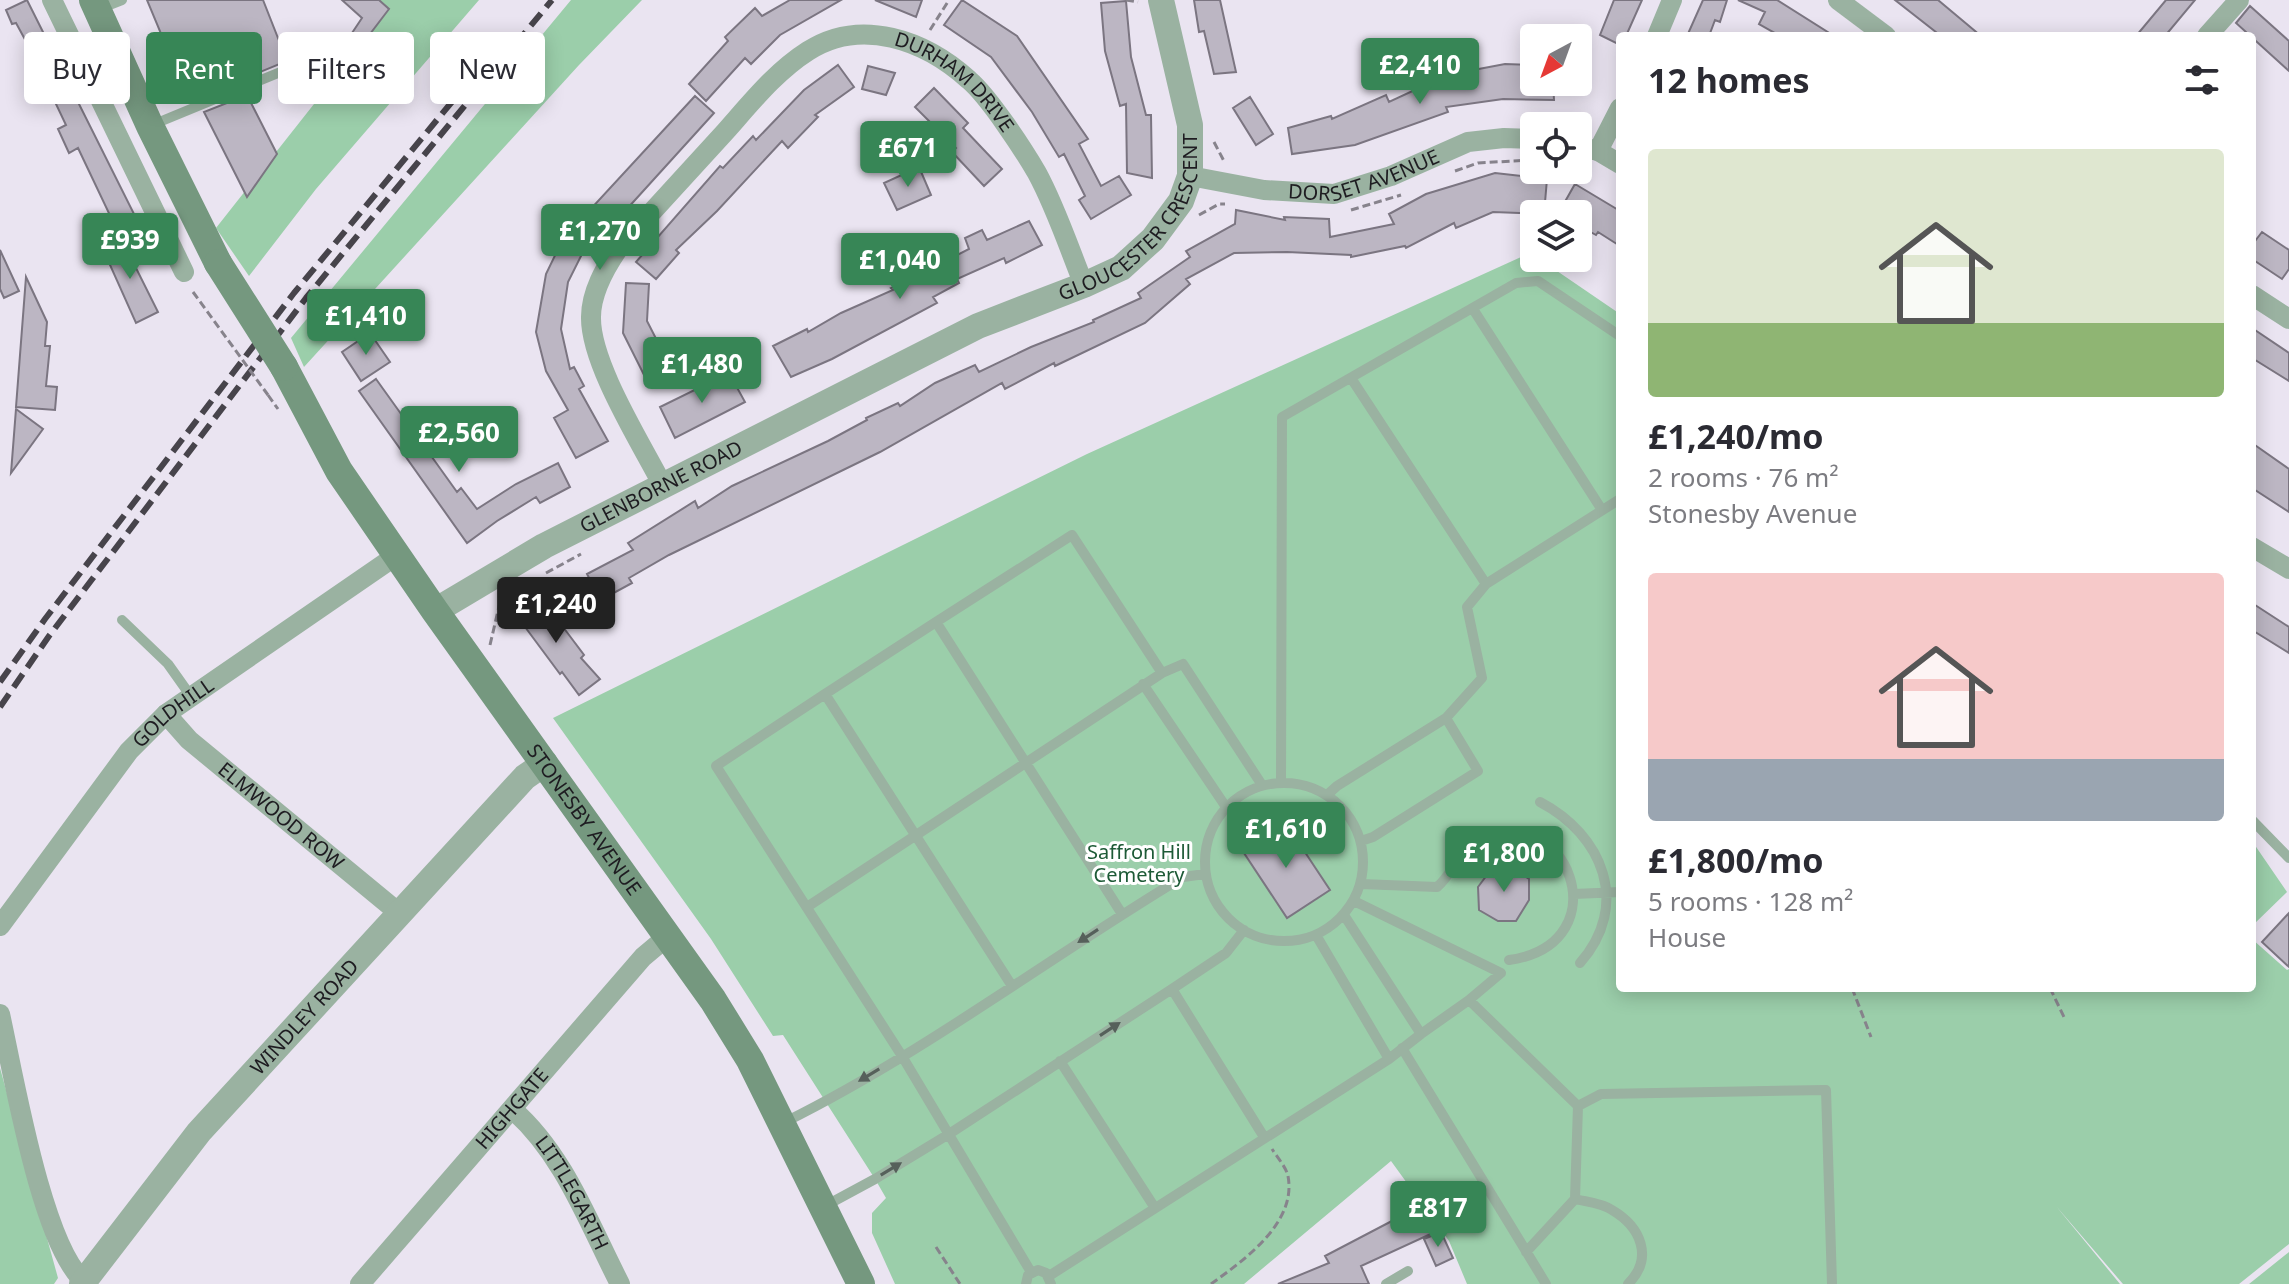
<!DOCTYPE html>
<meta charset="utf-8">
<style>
:root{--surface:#fff;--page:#f7f7f7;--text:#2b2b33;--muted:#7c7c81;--accent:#378656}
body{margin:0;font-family:"Noto Sans",sans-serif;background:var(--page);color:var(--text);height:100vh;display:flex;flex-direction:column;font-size:30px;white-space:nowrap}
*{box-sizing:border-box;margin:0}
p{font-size:26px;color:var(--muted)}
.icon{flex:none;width:44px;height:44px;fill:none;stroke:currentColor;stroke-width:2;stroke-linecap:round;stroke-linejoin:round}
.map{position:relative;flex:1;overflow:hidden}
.details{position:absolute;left:1616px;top:32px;width:640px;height:960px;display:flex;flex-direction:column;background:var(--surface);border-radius:8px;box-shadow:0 4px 20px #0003}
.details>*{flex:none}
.hud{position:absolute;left:24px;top:32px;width:760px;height:72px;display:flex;gap:16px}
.needle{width:52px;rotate:221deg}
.buttons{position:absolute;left:1520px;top:24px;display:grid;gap:16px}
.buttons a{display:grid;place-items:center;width:72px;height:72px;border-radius:8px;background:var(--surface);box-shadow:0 4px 20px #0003;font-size:40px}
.price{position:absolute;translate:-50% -68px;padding:0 18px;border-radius:8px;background:var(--accent);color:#fff;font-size:26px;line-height:52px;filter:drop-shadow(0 2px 4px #0008)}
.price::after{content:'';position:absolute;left:50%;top:48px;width:24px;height:18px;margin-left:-12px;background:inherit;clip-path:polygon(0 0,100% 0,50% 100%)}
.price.on{background:#222;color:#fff}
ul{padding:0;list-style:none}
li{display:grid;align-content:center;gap:16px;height:424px;padding:0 32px}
li span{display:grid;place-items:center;height:248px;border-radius:8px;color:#555}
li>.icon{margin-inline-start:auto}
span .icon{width:144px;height:144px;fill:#fffc;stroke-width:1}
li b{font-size:34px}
h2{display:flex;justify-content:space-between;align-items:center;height:96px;padding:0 32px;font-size:34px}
.pill{padding:0 28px;border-radius:8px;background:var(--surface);box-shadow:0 4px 20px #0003;font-size:28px;line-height:72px}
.pill.on{background:var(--accent);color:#fff}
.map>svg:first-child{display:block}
.green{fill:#9bceaa}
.building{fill:#bcb6c3;stroke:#7b7581;stroke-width:2}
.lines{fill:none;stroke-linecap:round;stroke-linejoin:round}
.path{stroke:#87838c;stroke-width:3;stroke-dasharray:8 4;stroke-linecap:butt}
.service{stroke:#9ab2a1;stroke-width:10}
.minor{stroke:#9ab2a1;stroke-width:20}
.tertiary{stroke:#9ab2a1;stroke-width:26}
.secondary{stroke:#75987f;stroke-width:28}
.rail{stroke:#47444b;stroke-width:6;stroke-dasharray:16 8;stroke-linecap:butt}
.path-bridge{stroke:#87838c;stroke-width:3;stroke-dasharray:8 4;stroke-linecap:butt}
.secondary-bridge{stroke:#75987f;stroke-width:28}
.oneway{fill:#56605b}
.labels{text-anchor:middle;stroke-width:6;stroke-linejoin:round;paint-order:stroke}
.street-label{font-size:20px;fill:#1e1c21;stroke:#fff}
.park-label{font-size:20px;fill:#1d5a36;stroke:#fff}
</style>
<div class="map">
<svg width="2289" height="1284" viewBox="0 0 2289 1284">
<rect width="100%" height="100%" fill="#eae4f1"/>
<path class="green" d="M379,0H479L316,189L249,276L216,228L389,9Z
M571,0H642L579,65L304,367L291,338Z
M1530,253L1534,258H1538L1620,314V988H2252V939L2287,970L2289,969V1244L2239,1284H2123L2056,1206L2120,1284H1467L1449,1241L1391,1161L1244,1284H895L872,1233V1213L886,1198L875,1179L783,1035L773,1036L711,939L553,718L1087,454Z
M2252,841L2287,892L2252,926Z
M0,1068L58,1278L54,1284H0Z
M2289,1252V1284H2249Z"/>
<path class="building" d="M27,0L135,216L115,226L78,148L69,153L58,129L66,125L28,45L16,23L12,24L6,10Z
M147,0H263L287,61L189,101Z
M342,0H379L389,9L357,51L346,42L362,18Z
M790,0H841L780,35L751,64L745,58L706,101L689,84L728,41L725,37L755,8L762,16Z
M875,0H922L916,17Z
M962,0L1017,36L1088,139L1079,144L1101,186L1119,176L1131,195L1091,219L1079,200L1085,196L1064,154L1059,157L1032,112L991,57L944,25Z
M1194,0H1220L1236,72L1214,74L1204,31L1199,32Z
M1614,0H1642L1626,36H1620V45L1600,35Z
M1703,0H1727L1720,22L1715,20L1709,36H1687Z
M1738,0H1777L1834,36H1780L1759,24L1765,12Z
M1895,0H1938L1981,36H1941Z
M2166,0H2195L2165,36H2136Z
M1126,1L1131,57L1146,115H1151L1152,178L1127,173L1126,104L1120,106L1105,51L1101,3Z
M2250,6L2289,41V71L2236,23Z
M1505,64L1534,65V82H1553L1554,100L1503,99L1446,107L1448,112L1355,145L1292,154L1288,128L1331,116L1332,119L1386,95L1389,102L1447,75Z
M838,65L854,87L815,115L818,117L788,148L782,141L717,211L676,250L679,253L656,279L636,262L720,166L723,168L753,136L756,140L804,90Z
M868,66L895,73L886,95L862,89Z
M934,88L968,123L963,128L1002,169L984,186L952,152L956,148L915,107Z
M247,95L277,154L247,197L204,112Z
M695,96L714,113L596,243L590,238L568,282L561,329L570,369L574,367L584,386L579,389L608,441L576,458L554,418L568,410L546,371L536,332L546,274L563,239Z
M1250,97L1273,134L1256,145L1233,108Z
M919,167L931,195L897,210L884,183Z
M1495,173L1547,179L1544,214L1493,212L1456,228L1454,223L1406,248L1405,246L1351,257V255L1287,252L1234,253L1186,279L1190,284L1145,323L1055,366L1054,363L1005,389L1002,383L880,452L669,555L629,578L632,583L601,600L587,574L633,550L628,543L695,501L698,508L732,486L828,441L867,420L866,418L898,403L900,406L935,383L975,365L979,372L1031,347L1094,322L1093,320L1141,298L1138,293L1190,257L1186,251L1235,224L1236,210L1285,220L1284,217L1329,219L1330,237L1394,224L1389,214L1426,194Z
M1575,184L1620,211V246L1598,232L1596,235L1578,225V214H1558Z
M1029,221L1042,245L1006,263L1004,258L957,279L959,283L933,297L937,303L832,359L791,377L773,346L807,329L808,332L841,313L893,290L891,288L930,272L928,270L969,249L965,238L982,230L987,240Z
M2262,232L2289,250V269L2282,279L2252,259V245Z
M121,238L158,312L136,323L102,247Z
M0,250L19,291L4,298L0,289Z
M26,277L47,322L45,346H50L46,386L57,387L55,410L16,407Z
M626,283L649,284L647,321L670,366L646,379L623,333Z
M2252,328L2289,353V381L2252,358Z
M370,333L390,362L361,381L342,352Z
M729,373L745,402L675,438L660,407Z
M376,379L457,492L461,488L477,509L516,484L558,463L570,487L540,503L536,497L497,521L467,543L359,391Z
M16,409L43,429L11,473Z
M2252,443L2289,469V512L2252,488Z
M530,594L557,631L563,627L584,655L581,658L600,679L579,695L562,672L560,674L511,608Z
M2252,603L2289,627V653L2252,630Z
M1285,822L1330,890L1287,918L1242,850Z
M1493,867H1511L1529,879V900L1516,921H1498L1479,910L1478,887Z
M2289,913V967L2262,942Z
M1411,1211L1414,1218L1426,1212L1435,1232L1361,1266L1369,1284H1278L1329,1263L1325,1256Z
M1441,1232L1453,1258L1436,1266L1424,1239Z"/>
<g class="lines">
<path class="path" d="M1126,0L1138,2
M930,30L949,0
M1545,123L1565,126
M1214,142L1225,163
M1455,171L1478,163L1530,160
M1351,210L1401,195
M1199,215L1219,204H1225
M268,395L278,409
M546,573L581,554
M490,645L501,598
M1852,988L1871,1037
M2050,988L2064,1017
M936,1247L960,1284
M1211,1284C1244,1260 1297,1223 1288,1176C1286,1167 1277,1157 1272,1149"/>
<path class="service" d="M99,9L122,0
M152,125L334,50
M1473,309L1602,510
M1486,584L1620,499
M122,620L168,664L190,695
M936,622L1072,535L1162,673L1183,664L1262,785
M1143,684L1226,807
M825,694L716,766L902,1056L1031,1272
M1205 862a79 79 0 1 1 158 0a79 79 0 1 1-158 0Z
M1281,783L1282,417L1516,283L1538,281L1620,336
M1327,795L1337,786L1446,718L1482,678L1467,607L1486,584L1351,378
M1540,802C1603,835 1631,905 1580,963
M2252,820L2289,858
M1361,841L1373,837L1478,771L1446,718
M1361,884L1437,887C1453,874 1458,851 1477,841C1566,793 1624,944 1509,960
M1574,894L1620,892
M1354,901L1501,973L1469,1000L1421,1034
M807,907L1162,673
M1316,935L1389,1059L1421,1034L1344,915
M1012,986L825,694L936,622L1122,914
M1172,989L1264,1137
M1469,1000L1578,1106
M1402,1048L1546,1284
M1060,1061L1155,1208
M785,1122C924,1053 1050,957 1183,877L1205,874
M825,1206L875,1179L949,1134L1172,989L1226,953L1244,930
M1526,1252L1575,1199
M1049,1276L1389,1059
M1026,1284L1028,1275L1038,1270L1046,1273L1051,1284
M1386,1284L1408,1271
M1628,1284C1654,1258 1641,1227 1612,1210C1602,1203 1587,1202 1575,1199L1578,1106L1601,1094L1826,1090L1832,1284"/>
<g class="minor">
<path d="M52,0L184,272"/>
<path d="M1838,0L1886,36"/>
<path d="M1657,36L1672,0"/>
<path d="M2207,36L2239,0"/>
<path d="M1578,146L1598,151L1620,164"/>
<path d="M1598,151L1620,108"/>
<path id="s1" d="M1190,176L1264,190L1334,194L1391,176L1468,142L1504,138L1534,139"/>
<path d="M2252,295L2289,319"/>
<path id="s2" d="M663,486C641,443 590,363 591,317C591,292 605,268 618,249C654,210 689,171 725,132C750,104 775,72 808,51C861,17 925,40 969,80C989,97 1023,149 1037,173C1056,208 1069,248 1084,285"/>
<path d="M2252,547L2289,569"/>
<path id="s3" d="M166,714L189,740L399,913"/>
<path id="s4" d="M0,926L129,751L166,714L397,555"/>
<path d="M0,1014C13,1072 42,1246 84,1281"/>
<path id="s5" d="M512,1109C564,1154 589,1224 620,1284"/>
<path id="s6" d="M360,1284L643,957L668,936"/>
</g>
<g class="tertiary">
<path id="s7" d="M435,611L544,546L978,326L1084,285L1121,268L1153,239L1181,201L1190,176V125L1161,0"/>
<path id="s8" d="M82,1284L199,1132L525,777L545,763"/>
</g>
<g class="secondary">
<path d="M93,0L150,126L218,263"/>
<path id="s9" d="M284,367L339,471L435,611L713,1000L750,1060L861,1284"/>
</g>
<path class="rail" d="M0,682L45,619L294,293L498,46
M0,707L49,636L306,298L552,0"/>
<path class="path-bridge" d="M193,292L268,395"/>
<path class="secondary-bridge" d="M218,263L284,367"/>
</g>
<defs><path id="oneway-solid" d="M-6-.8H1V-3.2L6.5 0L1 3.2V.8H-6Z" transform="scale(2)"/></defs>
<g class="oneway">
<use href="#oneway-solid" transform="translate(1088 936) rotate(147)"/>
<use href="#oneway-solid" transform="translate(1110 1029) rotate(-33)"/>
<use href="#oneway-solid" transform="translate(869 1075) rotate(149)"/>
<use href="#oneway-solid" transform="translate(891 1169) rotate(-31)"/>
</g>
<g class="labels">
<g class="street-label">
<text dy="7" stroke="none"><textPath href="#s2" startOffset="700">DURHAM DRIVE</textPath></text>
<text dy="7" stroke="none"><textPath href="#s1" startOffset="178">DORSET AVENUE</textPath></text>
<text dy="7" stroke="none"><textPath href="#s7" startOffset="814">GLOUCESTER CRESCENT</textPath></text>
<text dy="7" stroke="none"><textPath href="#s7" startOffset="258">GLENBORNE ROAD</textPath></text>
<text dy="7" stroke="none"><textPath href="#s4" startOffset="276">GOLDHILL</textPath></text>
<text dy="7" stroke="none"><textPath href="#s3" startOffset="154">ELMWOOD ROW</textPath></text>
<text dy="7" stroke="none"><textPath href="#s9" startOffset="544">STONESBY AVENUE</textPath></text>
<text dy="7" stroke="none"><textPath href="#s8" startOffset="348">WINDLEY ROAD</textPath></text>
<text dy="7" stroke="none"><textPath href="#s6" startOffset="232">HIGHGATE</textPath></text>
<text dy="7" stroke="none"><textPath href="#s5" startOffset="104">LITTLEGARTH</textPath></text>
</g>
<g class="park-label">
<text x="1139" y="859">Saffron Hill<tspan x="1139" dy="23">Cemetery</tspan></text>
</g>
</g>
</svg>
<div class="buttons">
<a><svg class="needle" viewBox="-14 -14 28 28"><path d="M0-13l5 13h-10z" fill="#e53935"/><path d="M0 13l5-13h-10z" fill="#7c7c81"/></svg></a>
<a><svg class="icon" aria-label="locate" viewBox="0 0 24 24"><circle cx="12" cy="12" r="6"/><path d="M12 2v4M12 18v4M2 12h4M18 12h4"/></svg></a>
<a><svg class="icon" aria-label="layers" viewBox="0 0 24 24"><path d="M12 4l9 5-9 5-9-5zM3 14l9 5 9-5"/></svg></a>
</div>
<b class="price" style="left:1420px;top:106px">£2,410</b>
<b class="price" style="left:908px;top:189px">£671</b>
<b class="price" style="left:600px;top:272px">£1,270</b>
<b class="price" style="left:130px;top:281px">£939</b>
<b class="price" style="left:900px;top:301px">£1,040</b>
<b class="price" style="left:366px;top:357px">£1,410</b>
<b class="price" style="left:702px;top:405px">£1,480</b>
<b class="price" style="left:459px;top:474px">£2,560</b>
<b class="price on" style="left:556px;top:645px">£1,240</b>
<b class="price" style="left:1286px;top:870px">£1,610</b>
<b class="price" style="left:1504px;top:894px">£1,800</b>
<b class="price" style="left:1438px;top:1249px">£817</b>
<div class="hud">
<a class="pill">Buy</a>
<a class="pill on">Rent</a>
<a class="pill">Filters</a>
<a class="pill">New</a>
</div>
<section class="details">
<h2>12 homes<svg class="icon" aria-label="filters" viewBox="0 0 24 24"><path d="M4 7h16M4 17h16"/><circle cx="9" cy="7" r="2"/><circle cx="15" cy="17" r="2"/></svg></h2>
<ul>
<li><span style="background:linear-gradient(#dfe7d0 70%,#8fb573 0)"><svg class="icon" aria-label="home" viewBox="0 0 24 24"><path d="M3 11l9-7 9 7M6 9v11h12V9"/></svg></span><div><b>£1,240/mo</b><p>2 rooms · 76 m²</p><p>Stonesby Avenue</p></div></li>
<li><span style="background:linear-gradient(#f6c9c9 75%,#9aa5b1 0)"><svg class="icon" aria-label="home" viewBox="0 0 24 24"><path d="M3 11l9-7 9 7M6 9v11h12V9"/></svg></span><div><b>£1,800/mo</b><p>5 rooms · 128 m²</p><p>House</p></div></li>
</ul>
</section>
</div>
